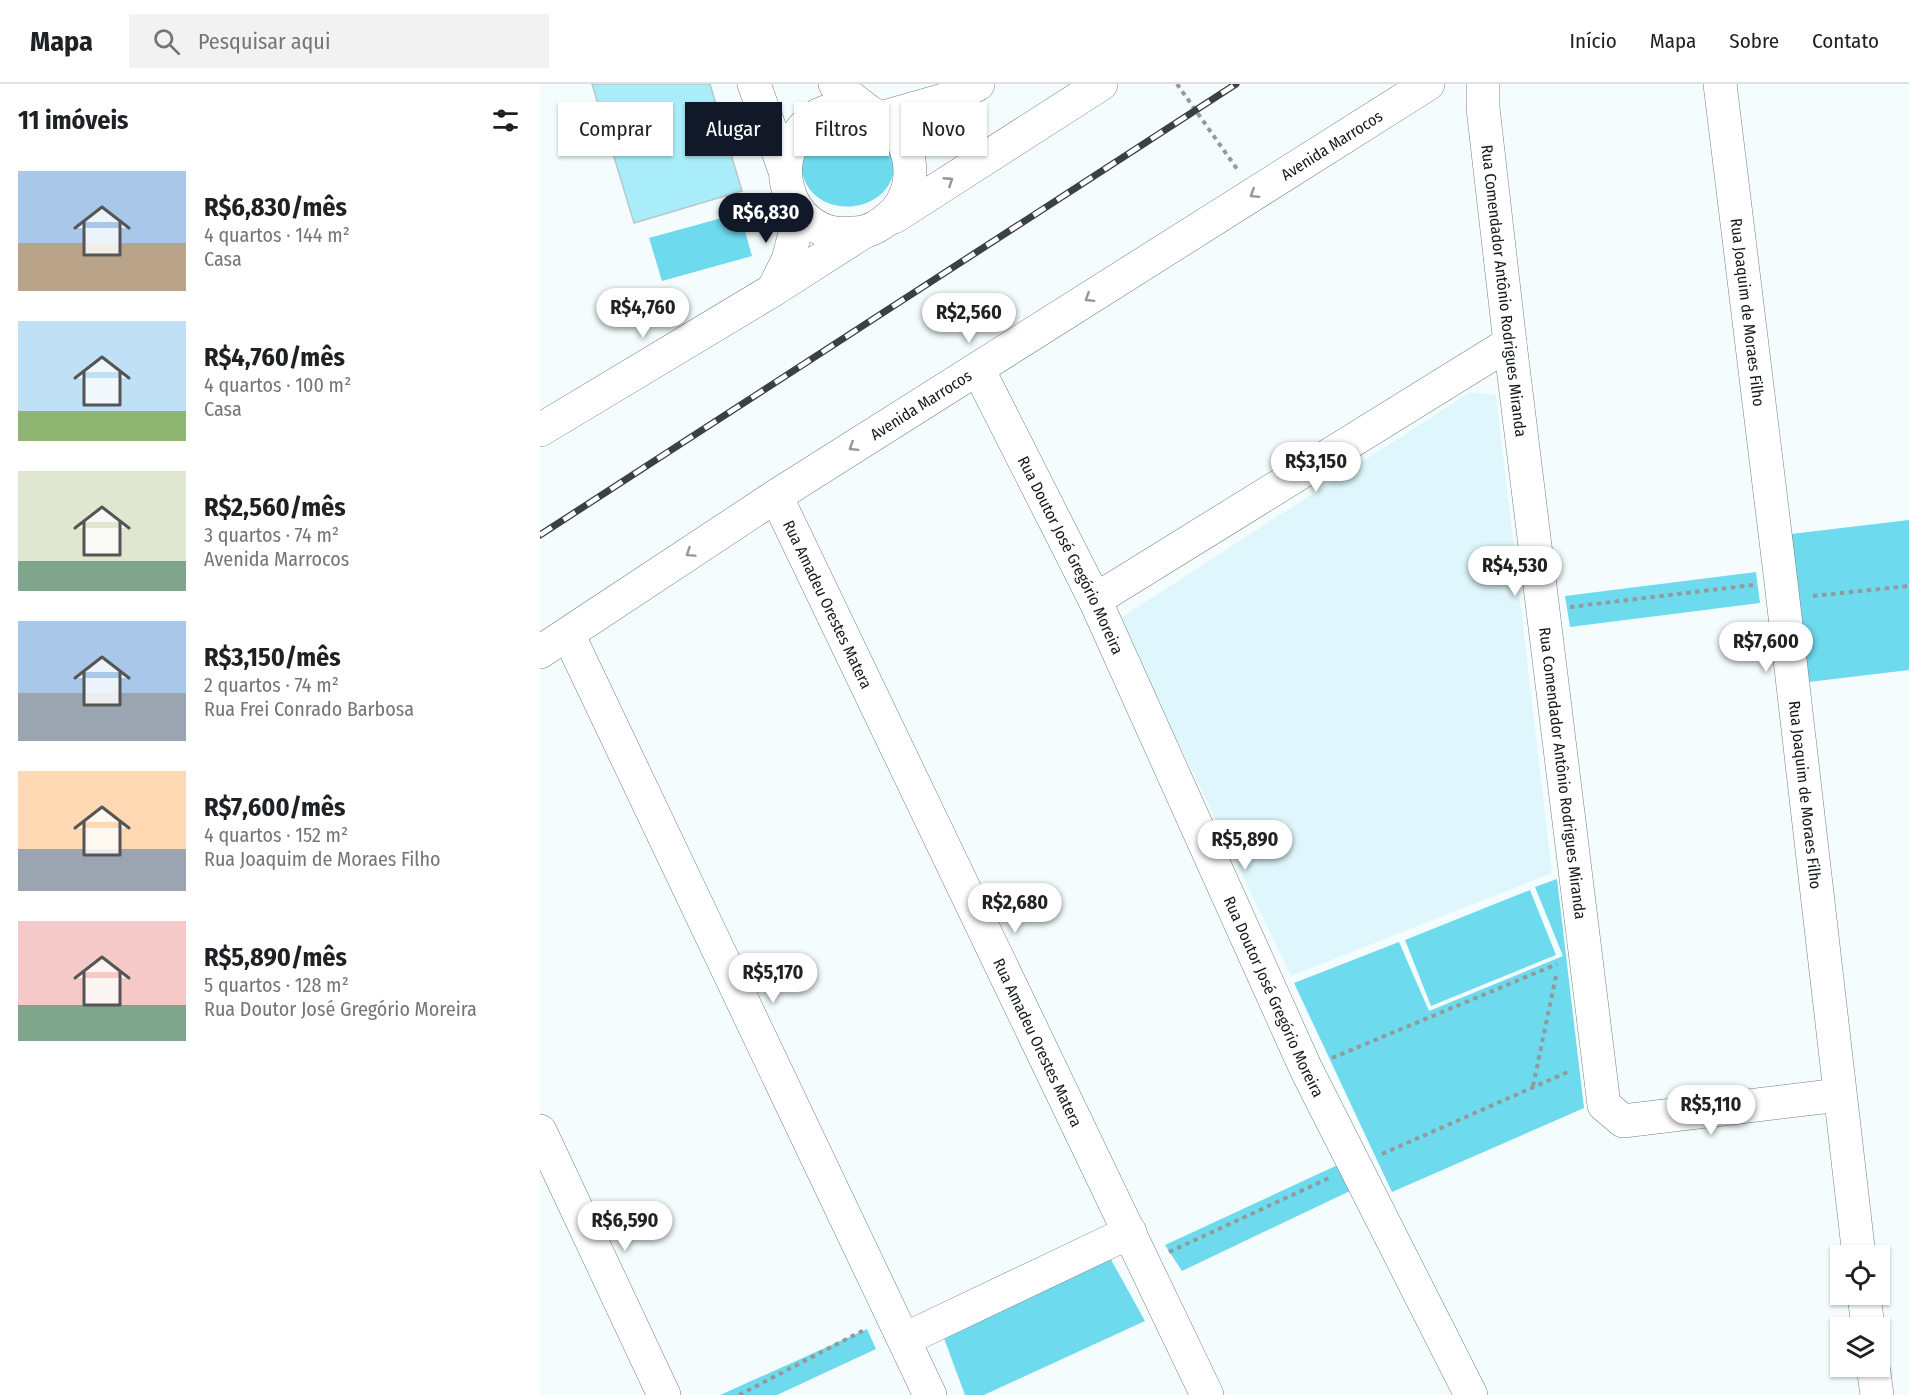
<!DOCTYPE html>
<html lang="pt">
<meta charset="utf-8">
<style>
:root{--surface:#fff;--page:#f2f2f2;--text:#202124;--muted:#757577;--line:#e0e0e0;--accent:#111827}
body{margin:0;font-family:"Fira Sans Condensed",sans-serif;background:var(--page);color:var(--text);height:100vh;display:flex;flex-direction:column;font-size:22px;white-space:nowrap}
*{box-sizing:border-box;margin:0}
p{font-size:20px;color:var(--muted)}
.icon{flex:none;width:33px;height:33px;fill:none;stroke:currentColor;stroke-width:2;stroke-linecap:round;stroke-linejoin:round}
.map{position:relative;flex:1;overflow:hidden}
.panel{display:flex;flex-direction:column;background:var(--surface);width:540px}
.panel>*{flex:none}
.banner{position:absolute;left:18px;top:18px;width:570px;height:54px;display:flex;gap:12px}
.fabs{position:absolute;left:1290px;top:1161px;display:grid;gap:12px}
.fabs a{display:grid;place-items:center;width:60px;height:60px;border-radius:0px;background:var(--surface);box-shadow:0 2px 4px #0004;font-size:30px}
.price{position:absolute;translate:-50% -51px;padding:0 14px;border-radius:21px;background:#fff;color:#222;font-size:20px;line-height:39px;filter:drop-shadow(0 2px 3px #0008)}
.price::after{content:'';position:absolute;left:50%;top:36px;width:18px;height:14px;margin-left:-9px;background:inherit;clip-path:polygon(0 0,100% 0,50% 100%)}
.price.active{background:var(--accent);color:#fff}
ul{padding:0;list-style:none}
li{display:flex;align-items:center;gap:18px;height:150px;padding:0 18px}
li span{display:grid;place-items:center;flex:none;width:168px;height:120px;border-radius:0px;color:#555}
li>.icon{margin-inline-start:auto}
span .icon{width:72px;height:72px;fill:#fffc;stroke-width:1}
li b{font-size:26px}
h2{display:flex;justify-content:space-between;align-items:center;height:72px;padding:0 18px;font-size:26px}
.chip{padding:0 21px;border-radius:0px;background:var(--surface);box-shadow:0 2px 4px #0004;font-size:21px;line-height:54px}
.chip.active{background:var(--accent);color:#fff}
header{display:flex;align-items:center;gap:36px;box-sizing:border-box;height:84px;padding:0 30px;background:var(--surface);border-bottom:2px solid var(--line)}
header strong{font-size:28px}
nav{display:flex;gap:33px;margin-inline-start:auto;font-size:21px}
.search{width:420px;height:54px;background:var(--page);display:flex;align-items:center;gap:15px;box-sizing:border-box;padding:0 21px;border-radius:0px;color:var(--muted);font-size:22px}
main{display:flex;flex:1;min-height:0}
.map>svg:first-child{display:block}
.built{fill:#dff7fc}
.green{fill:#6ddaee}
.building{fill:#aaedfa;stroke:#b9c7c9;stroke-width:1.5}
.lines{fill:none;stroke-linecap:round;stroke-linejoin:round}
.minor-casing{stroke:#758184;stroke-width:34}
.major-casing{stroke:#758184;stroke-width:34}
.path{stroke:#939a9c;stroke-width:4;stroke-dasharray:4.5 4.5;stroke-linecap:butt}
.minor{stroke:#fff;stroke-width:33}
.major{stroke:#fff;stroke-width:33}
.rail-casing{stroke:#3b4041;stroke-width:7}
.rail{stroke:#fff;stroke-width:4.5;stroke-dasharray:14;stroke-linecap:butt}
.oneway{stroke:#969898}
.labels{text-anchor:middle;stroke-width:4.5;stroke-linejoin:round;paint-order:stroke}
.street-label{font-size:16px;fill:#151a1b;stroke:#fff}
</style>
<header>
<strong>Mapa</strong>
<div class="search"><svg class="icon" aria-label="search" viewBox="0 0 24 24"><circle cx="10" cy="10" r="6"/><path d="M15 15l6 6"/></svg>Pesquisar aqui</div>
<nav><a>Início</a><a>Mapa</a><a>Sobre</a><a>Contato</a></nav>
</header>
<main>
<section class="panel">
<h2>11 imóveis<svg class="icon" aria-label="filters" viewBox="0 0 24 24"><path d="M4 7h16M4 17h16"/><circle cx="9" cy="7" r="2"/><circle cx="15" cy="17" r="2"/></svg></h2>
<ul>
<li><span style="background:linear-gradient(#a9c7e8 60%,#b9a48a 0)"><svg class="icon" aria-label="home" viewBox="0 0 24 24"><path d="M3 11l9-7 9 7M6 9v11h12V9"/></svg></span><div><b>R$6,830/mês</b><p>4 quartos · 144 m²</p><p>Casa</p></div></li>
<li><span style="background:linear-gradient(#bfe0f5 75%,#8fb573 0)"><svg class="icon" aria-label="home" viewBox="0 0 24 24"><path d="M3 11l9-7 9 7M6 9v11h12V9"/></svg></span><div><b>R$4,760/mês</b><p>4 quartos · 100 m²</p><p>Casa</p></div></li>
<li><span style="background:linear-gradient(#dfe7d0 75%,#7fa58c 0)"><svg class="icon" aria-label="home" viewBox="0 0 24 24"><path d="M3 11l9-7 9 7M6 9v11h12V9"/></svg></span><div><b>R$2,560/mês</b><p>3 quartos · 74 m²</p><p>Avenida Marrocos</p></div></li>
<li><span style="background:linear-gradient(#a9c7e8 60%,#9aa5b1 0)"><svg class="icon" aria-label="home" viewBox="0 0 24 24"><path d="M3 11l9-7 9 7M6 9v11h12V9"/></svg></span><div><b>R$3,150/mês</b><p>2 quartos · 74 m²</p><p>Rua Frei Conrado Barbosa</p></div></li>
<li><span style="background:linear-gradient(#ffd9b3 65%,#9aa5b1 0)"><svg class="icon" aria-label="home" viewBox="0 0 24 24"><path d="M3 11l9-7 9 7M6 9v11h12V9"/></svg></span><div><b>R$7,600/mês</b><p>4 quartos · 152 m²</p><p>Rua Joaquim de Moraes Filho</p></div></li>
<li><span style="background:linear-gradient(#f6c9c9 70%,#7fa58c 0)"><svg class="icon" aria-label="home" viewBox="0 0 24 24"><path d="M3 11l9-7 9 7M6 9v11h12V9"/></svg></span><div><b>R$5,890/mês</b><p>5 quartos · 128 m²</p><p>Rua Doutor José Gregório Moreira</p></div></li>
</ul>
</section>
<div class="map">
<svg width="1369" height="1311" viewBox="0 0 1369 1311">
<rect width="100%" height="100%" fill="#f4fcfe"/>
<path class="built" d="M930,308L956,311L1012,789L751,892L579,535Z"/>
<path class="green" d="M328,35C334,43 353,63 354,72C362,135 260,142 261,76C261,67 268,55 272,46Z
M200,129L212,172L122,197L109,154Z
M1369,436V586L1269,598L1251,450Z
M1216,488L1220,519L1030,543L1025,512Z
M1017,795L1044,1024L852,1108L754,899L859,858L889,927L1023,872L995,803Z
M990,806L1016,871L891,922L865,856Z
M802,1079L812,1106L642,1187L625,1161Z
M569,1172L605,1237L444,1311H425L402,1249Z
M327,1245L336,1265L237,1311H180Z"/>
<path class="building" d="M52,0H170L202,107L94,139Z"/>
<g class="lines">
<defs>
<g id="minor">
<path d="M214,0L244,84"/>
<path d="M295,0C305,9 316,18 327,26C333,31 340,33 346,38C363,49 370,70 370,89C370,103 365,116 356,127C344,139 331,149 313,149C307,149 300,150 295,149C251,142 232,87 256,53C263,43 272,33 283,29C298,23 313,25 328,28"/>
<path id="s1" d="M943,0V24L970,259L1064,1021L1083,1037L1299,1011"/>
<path id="s2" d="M1180,0L1241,498L1319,1172"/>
<path d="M340,34L414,13L438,0"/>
<path d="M354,133L561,0"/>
<path d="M233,206L248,176L260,130"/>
<path id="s3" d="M438,285L555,516L766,985L931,1311"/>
<path d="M0,346L233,206L322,149"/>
<path id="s4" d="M236,412L667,1311"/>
<path d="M555,516L970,259"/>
<path d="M28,550L390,1311"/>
<path d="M0,1047L124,1311"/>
<path d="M1324,1210L1328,1244"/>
<path d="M365,1255L590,1148"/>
<path d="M1333,1282L1337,1311"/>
</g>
<g id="major">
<path id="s5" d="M0,568L236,412L888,0"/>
</g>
</defs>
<use href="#minor" class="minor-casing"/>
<use href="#major" class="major-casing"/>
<path class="path" d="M637,0L697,85
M1273,512L1369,502
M1030,523L1213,501
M792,974L1017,880
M993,1002L1016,892
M842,1070L1030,987
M629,1168L789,1094
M199,1311L326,1245"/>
<use href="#minor" class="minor"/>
<use href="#major" class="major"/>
<defs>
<path id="rail" d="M0,451L696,0"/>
</defs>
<use href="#rail" class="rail-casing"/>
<use href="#rail" class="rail"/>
</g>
<defs><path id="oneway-chevron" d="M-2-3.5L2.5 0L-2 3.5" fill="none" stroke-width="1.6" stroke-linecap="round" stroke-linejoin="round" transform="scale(1.5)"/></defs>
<g class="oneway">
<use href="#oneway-chevron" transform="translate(409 97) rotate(-33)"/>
<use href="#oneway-chevron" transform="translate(714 110) rotate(148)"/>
<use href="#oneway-chevron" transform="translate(549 214) rotate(148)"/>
<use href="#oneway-chevron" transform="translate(313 363) rotate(148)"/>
<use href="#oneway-chevron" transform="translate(150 469) rotate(146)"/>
</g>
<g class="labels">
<g class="street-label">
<text dy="6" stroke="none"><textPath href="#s5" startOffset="940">Avenida Marrocos</textPath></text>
<text dy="6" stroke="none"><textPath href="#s1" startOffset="208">Rua Comendador Antônio Rodrigues Miranda</textPath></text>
<text dy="6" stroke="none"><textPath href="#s2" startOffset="230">Rua Joaquim de Moraes Filho</textPath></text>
<text dy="6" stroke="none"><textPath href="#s5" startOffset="454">Avenida Marrocos</textPath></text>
<text dy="6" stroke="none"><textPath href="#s3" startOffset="208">Rua Doutor José Gregório Moreira</textPath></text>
<text dy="6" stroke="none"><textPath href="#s4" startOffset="120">Rua Amadeu Orestes Matera</textPath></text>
<text dy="6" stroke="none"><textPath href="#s1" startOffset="694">Rua Comendador Antônio Rodrigues Miranda</textPath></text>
<text dy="6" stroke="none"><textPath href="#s2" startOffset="716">Rua Joaquim de Moraes Filho</textPath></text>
<text dy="6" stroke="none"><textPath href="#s3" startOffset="694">Rua Doutor José Gregório Moreira</textPath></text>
<text dy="6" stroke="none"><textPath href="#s4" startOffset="606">Rua Amadeu Orestes Matera</textPath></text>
</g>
</g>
</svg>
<div class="fabs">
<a><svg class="icon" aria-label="locate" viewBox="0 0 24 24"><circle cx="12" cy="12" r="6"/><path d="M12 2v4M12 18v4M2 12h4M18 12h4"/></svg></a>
<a><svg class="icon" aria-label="layers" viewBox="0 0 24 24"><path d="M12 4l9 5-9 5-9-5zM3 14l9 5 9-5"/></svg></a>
</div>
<b class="price active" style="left:226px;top:160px">R$6,830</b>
<b class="price" style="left:103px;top:255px">R$4,760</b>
<b class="price" style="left:429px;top:260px">R$2,560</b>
<b class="price" style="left:776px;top:409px">R$3,150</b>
<b class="price" style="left:975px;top:513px">R$4,530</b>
<b class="price" style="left:1226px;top:589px">R$7,600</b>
<b class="price" style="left:705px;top:787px">R$5,890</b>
<b class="price" style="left:475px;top:850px">R$2,680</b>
<b class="price" style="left:233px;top:920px">R$5,170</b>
<b class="price" style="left:1171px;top:1052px">R$5,110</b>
<b class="price" style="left:85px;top:1168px">R$6,590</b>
<div class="banner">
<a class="chip">Comprar</a>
<a class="chip active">Alugar</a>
<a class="chip">Filtros</a>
<a class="chip">Novo</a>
</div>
</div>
</main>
